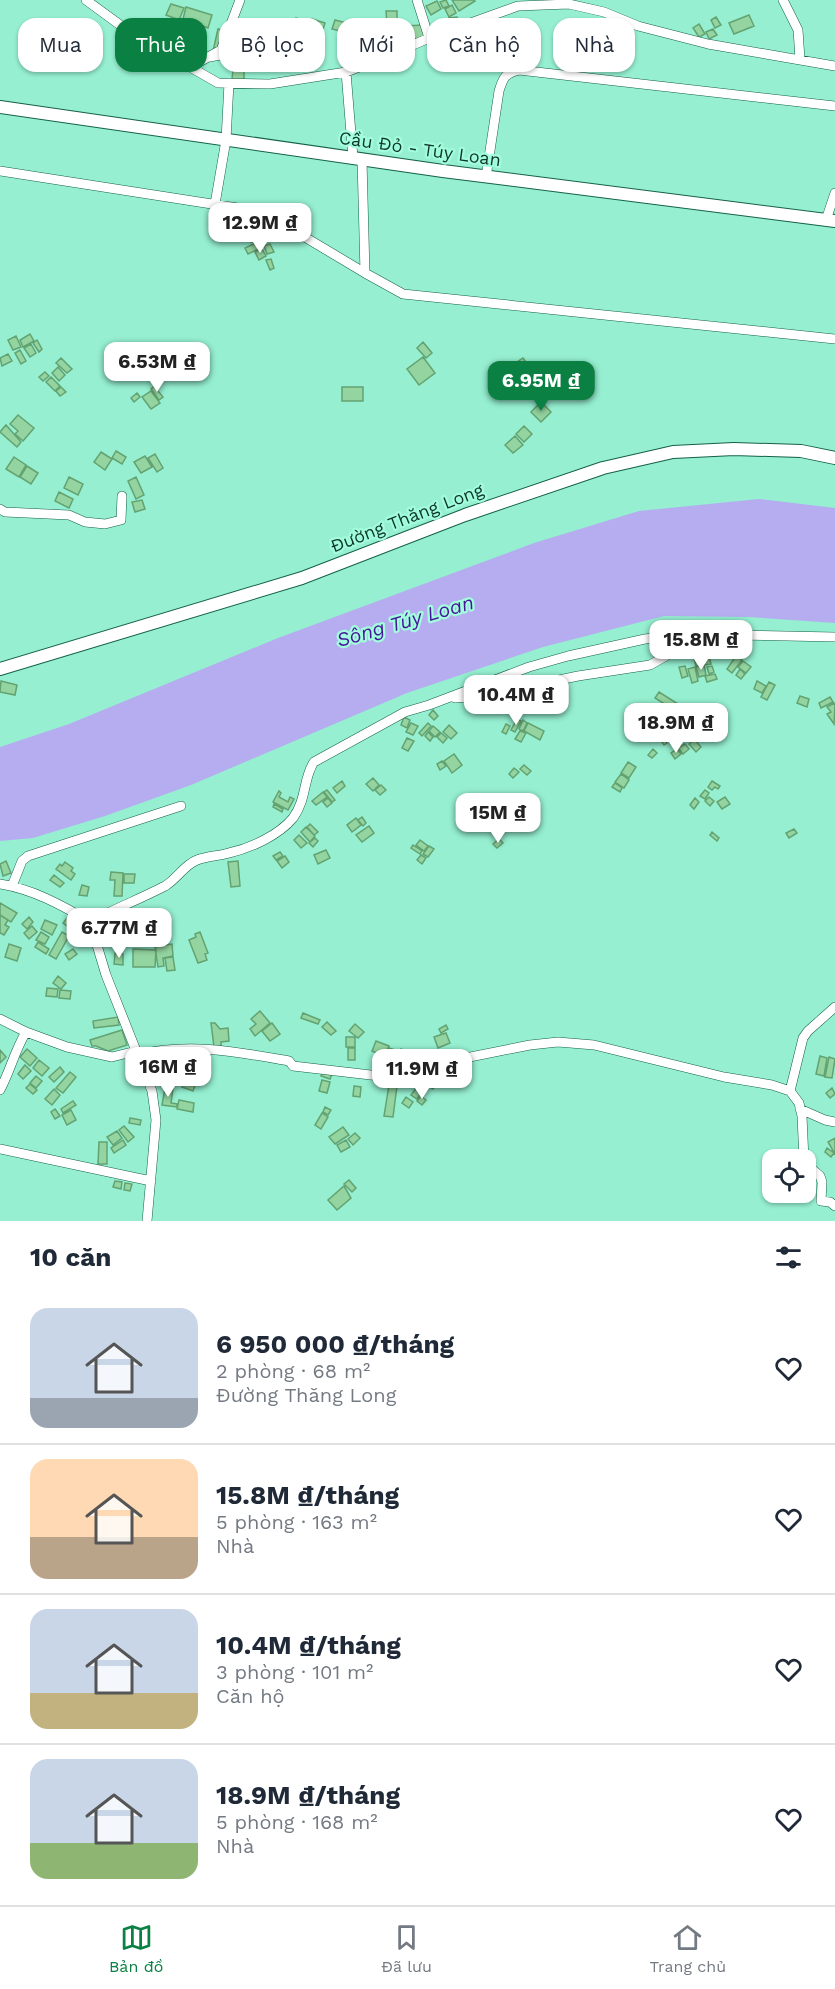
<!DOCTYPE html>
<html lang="vi">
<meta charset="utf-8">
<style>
:root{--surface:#fff;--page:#f6f6f7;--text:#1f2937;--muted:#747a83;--line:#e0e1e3;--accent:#0b8043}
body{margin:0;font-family:"Work Sans",sans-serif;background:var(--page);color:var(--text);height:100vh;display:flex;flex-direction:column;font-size:22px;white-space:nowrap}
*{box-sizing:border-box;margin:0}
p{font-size:20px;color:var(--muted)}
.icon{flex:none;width:33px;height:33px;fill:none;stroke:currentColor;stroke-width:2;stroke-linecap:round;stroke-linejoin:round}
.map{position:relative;height:1221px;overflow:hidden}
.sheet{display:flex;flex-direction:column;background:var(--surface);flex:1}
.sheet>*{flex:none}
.hud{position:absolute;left:18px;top:18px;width:800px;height:54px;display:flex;gap:12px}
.tools{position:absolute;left:762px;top:1149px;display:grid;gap:12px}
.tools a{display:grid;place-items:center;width:54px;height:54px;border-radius:12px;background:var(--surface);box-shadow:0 2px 4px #0004;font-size:30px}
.price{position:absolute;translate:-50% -51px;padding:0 14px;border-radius:12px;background:#fff;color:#222;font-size:20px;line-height:39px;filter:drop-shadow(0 2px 3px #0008)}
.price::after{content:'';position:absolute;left:50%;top:36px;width:18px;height:14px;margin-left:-9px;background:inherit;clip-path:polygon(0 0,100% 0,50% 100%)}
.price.on{background:var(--accent);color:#fff}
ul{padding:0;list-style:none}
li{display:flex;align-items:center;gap:18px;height:150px;padding:0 30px}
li+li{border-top:2px solid var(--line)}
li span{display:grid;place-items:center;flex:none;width:168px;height:120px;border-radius:18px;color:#555}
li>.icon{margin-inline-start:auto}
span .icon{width:72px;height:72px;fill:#fffc;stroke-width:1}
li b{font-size:26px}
h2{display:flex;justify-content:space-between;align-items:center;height:72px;padding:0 30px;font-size:26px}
.pill{padding:0 21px;border-radius:18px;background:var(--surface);box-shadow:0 2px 4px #0004;font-size:21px;line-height:54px}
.pill.on{background:var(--accent);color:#fff}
.tab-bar{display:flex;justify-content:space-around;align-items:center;height:84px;border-top:2px solid var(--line);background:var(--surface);font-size:16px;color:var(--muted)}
.tab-bar a{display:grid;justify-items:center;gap:3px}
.tab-bar .on{color:var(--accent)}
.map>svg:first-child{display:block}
.water{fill:#b6adf0}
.building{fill:#93d4a0;stroke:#63a271;stroke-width:1.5}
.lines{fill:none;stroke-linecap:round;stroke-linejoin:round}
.street-casing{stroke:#15604b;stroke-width:10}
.secondary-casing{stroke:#15604b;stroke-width:14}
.street{stroke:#fff;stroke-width:9}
.secondary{stroke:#fff;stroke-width:12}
.labels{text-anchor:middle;stroke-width:4.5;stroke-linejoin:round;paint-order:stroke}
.street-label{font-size:18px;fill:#0f362b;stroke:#a2fddd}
.water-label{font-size:20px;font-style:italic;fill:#46169a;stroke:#a2fddd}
</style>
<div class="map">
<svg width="835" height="1221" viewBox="0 0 835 1221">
<rect width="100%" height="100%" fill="#95efd0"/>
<path class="water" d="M759,499L835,508V623L749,617L664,616L543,647L407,693L191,785L105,816L33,838L0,841V747L69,724L278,638L534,543L639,511Z"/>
<path class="building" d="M446,0L449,6L443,8L440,2Z
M452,0H474L475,1L459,11Z
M437,1L441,9L431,15L426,6Z
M171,4L184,8L179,20L166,15Z
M452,5L456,13L449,17L445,9Z
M186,7L212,15L208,28L198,24L197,27L190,25L191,22L183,19Z
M386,11H397V24H387Z
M749,15L754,26L734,34L729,23Z
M457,17L458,23L450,24L449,18Z
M716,17L721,25L715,28L711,20Z
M296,18L308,22L305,32L292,29Z
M312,19L325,23L321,36L308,32Z
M335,20L347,23L344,32L332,29Z
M699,24L705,34L699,37L693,28Z
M183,25L204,29L203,36L182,32Z
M424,25L425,38L404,40L403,26Z
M349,26L356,28L350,47L343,45Z
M403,26L404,40H395L394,27Z
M218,29L231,32L226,53L213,51Z
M713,29L717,35L709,39L706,32Z
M233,70H244V80L232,79Z
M259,234L261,239L251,242L250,238Z
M260,241L263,247L248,254L245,248Z
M270,244L274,252L267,254L264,246Z
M262,249L266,256L259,260L255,252Z
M271,259L274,268L270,270L266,260Z
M30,334L34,341L23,347L20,340Z
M16,336L21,347L13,350L8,340Z
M37,340L42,349L39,352L33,343Z
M423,342L432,353L426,358L417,348Z
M31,344L36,353L30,357L24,348Z
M20,350L26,361L21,364L15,353Z
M8,354L12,361L2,366L0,358Z
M423,357L435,373L419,385L407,369Z
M61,358L72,369L67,373L56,363Z
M523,358L528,365L520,371L514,364Z
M530,363L540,373L533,379L524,370Z
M58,367L65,375L59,381L52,373Z
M45,372L49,376L43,381L39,377Z
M523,372L531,382L526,387L517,378Z
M51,377L60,386L55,391L46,382Z
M154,386L163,397L159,400L151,389Z
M61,387L66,392L60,396L56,391Z
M342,387H363V401H342Z
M151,391L160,403L151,409L142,397Z
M137,393L140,397L134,402L131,398Z
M541,402L551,412L541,422L531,412Z
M18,415L34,428L23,441L15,434L18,431L10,424Z
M6,425L21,442L17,447L0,432Z
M524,426L532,434L524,442L516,434Z
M515,436L523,445L513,453L505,445Z
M116,451L126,457L122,464L112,458Z
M101,452L112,459L105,470L94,462Z
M155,454L163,468L157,472L148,458Z
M145,456L152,467L141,473L134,462Z
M14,457L26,465L19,477L6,469Z
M27,466L38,473L31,484L20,477Z
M69,477L83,484L78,495L64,488Z
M136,477L144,495L136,499L128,481Z
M59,492L73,499L69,508L55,501Z
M142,500L145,509L135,512L132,502Z
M709,656L711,664L696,666L694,658Z
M736,656L742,660L732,673L727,669Z
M743,661L751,667L746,673L738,667Z
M704,665L706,675L699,677L696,667Z
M685,666L688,676L682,678L679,667Z
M712,666L714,672L709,674L707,667Z
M695,667L698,681L692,683L688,669Z
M740,669L745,674L741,679L736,675Z
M715,674L717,679L707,682L705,676Z
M1,681L17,685L15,695L0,692Z
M757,681L766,686L762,693L754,689Z
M769,682L775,685L767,700L761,697Z
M527,692L532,695L523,710L518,708Z
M659,692L678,704L674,710L655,698Z
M800,696L809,699L807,707L797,703Z
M533,697L540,701L533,712L526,708Z
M830,697L833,702L821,708L819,703Z
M834,703L835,705L834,724L827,714L831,712L827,707Z
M678,705L682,708L678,715L673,713Z
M433,710L438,716L434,720L429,715Z
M404,717L410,720L407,728L401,725Z
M517,719L521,721L515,732L511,730Z
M523,720L527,723L523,731L519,729Z
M411,723L418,726L413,735L406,732Z
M428,723L431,726L422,736L419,733Z
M528,723L544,731L540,740L524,731Z
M506,724L510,726L506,734L502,732Z
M449,725L457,733L451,739L443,732Z
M433,726L440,732L435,737L429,731Z
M671,730L677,739L671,744L664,735Z
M520,731L526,733L521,742L515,739Z
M428,732L433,737L430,741L425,736Z
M662,732L664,734L662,736L667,743L664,745L657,735Z
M441,733L447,738L443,743L437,737Z
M407,738L414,741L408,751L402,748Z
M694,739L701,747L696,752L689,744Z
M677,740L681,745L676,748L673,744Z
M685,744L689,749L683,754L678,748Z
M653,749L657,753L652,758L648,755Z
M677,749L681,754L675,759L671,753Z
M454,754L462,765L452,773L444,761Z
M442,761L446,766L440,770L437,764Z
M628,762L636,767L629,778L621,773Z
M524,765L531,771L527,775L520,769Z
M514,768L519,772L513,778L509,774Z
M621,774L629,780L624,788L615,782Z
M373,778L379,785L373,791L366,784Z
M342,781L345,786L337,793L333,788Z
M712,781L720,786L718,789L715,787L712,790L708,787Z
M615,783L622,788L620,792L612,787Z
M381,785L386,790L380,795L375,790Z
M327,790L335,800L332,802L324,792Z
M705,790L709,793L705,799L700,796Z
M279,791L281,793L279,797L288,802L290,797L294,799L288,810L273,802Z
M323,792L327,797L316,805L312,801Z
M709,797L714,801L710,806L705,801Z
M725,797L730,804L722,809L717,802Z
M328,798L332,803L327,807L323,802Z
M695,798L699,802L694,809L690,805Z
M274,804L283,809L282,812L273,807Z
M362,817L366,823L363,826L358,820Z
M356,818L361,825L352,832L347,825Z
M310,824L318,832L314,835L307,827Z
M369,826L374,833L362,842L356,835Z
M306,827L315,836L310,842L301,832Z
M794,829L797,833L789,838L786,833Z
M712,832L719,838L717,841L710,835Z
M299,835L307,843L301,848L294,840Z
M315,838L318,841L313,847L309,843Z
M499,839L503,843L497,848L493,844Z
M420,840L428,846L424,851L416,845Z
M413,845L422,851L420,854L411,848Z
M429,846L434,849L428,857L423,854Z
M326,850L330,858L318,864L314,855Z
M280,852L283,856L276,860L273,856Z
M421,855L426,858L422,864L417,860Z
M285,856L289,862L282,868L277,861Z
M6,861L11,873L3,876L0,864Z
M238,861L240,886L231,887L228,862Z
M65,862L73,868L71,871L75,874L71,880L56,869L60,864L62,866Z
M111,872L123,873L122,896H114L115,880H110Z
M124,874H135L134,883H124Z
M54,875L64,883L60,887L50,880Z
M82,885L89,887L87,896L79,895Z
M0,903L17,913L11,922L0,915Z
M70,914L78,920L71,929L63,923Z
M0,915L8,920L5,925L9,927L4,935L0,933Z
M29,917L33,922L27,929L22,924Z
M45,920L57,925L52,935L41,929Z
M32,926L37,932L29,939L24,933Z
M41,932L49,937L45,944L36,940Z
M62,932L69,936L56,959L49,955Z
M200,932L208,953L205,954L207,960L198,963L189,940L196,937L195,934Z
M159,941H165V945L172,944L173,956L163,958L164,966L158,967L155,947L160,946Z
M38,942L49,949L46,954L35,947Z
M9,944L21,948L17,961L5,957Z
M73,949L77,954L69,960L65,954Z
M133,949L156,950L155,967H133Z
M115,953L123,954V965L114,964Z
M173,957L175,970L167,971L165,958Z
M58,976L66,983L61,989L53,983Z
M47,988L58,989L57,997L46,996Z
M60,990L71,991L70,999L59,998Z
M260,1011L270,1023L255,1036L250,1029L256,1024L251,1019Z
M303,1013L320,1020L318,1024L301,1018Z
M118,1017L119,1025L94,1028L93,1021Z
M327,1022L336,1031L331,1035L322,1027Z
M211,1023H215L220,1029L228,1028L229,1041L221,1042V1046L214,1047Z
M272,1023L280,1034L270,1041L262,1031Z
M355,1024L364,1032L358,1038L349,1031Z
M446,1025L448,1029L441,1033L439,1029Z
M122,1030L127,1045L108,1051L96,1046H92L90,1040Z
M446,1033L450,1043L438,1048L434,1037Z
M346,1037H355V1047H346Z
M376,1041L389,1046L384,1056L372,1051Z
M348,1048H355V1060H348Z
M389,1048L398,1051L395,1059L386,1056Z
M27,1049L37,1058L30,1066L20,1057Z
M401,1049L406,1052L400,1066L394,1063Z
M0,1050L6,1057L0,1063Z
M423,1050L427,1051L424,1061L420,1059Z
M407,1053L412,1055L406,1069L401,1067Z
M820,1056L827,1058L824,1076L816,1074Z
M829,1057L835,1059L832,1078L825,1077Z
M129,1059H135V1065L129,1066Z
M39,1060L49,1068L42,1076L33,1068Z
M25,1065L31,1071L23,1079L18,1074Z
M138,1066L139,1072L129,1073L128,1067Z
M60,1067L64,1072L54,1082L49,1077Z
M323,1070L332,1074L330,1079L321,1076Z
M70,1072L76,1077L63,1093L56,1088Z
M422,1072L438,1082L433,1089L417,1079Z
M187,1073L198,1077L193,1091L182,1087Z
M36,1076L42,1081L36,1088L30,1083Z
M322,1080L330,1082L327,1093L319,1091Z
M420,1083L425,1087L417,1099L411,1095Z
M30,1084L37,1090L33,1094L26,1088Z
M389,1085L397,1086L393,1117L384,1116Z
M354,1086L361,1087L360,1097L353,1096Z
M165,1088L173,1089L171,1103L177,1104V1107L162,1105Z
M832,1088L835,1094L830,1098L826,1093Z
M54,1089L60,1095L52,1105L45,1099Z
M421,1096L426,1100L422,1105L417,1101Z
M406,1097L413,1102L409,1108L402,1103Z
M179,1100L194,1103L193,1112L177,1109Z
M73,1101L76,1105L63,1113L61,1109Z
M325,1107L331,1110L328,1115L323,1112Z
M55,1109L60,1116L55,1119L51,1112Z
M71,1110L76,1120L67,1125L62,1115Z
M322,1113L328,1117L321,1129L315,1125Z
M130,1118L141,1120L140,1125L129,1123Z
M124,1126L134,1137L128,1142L119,1130Z
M343,1127L349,1135L335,1144L329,1137Z
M117,1131L122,1138L113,1145L107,1137Z
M355,1133L360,1138L353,1145L348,1139Z
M835,1138V1154L828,1142Z
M123,1140L126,1145L114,1153L111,1148Z
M346,1140L350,1147L341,1152L337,1145Z
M99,1142H107V1164H98Z
M827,1148L834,1153L831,1157L825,1152Z
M349,1180L356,1188L352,1192L344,1184Z
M115,1181L122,1182L121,1189L113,1187Z
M125,1183L132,1184L130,1191L124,1190Z
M344,1186L351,1198L337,1210L328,1200Z"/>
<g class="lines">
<defs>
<path id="street" d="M86,0L131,33L218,83L270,84L346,72L383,58L429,38L518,6L569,4L604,12L638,26L708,44L835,66
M417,0L429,38
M783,0L798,30L800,59
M210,57C239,52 296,47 319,31
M190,67L221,50L240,0
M346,72L353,158
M362,160L365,273L403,294L835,339
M0,171L263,212L365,273
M486,177L499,91C503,78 505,73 519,70L835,106
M215,204L226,140L229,83
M826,220L835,193
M0,509L5,512L69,515L85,522L105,524L121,520L122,496
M455,698L483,696L578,676L650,665L703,635
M0,884C32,889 62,905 90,922L106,975L152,1091L156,1120L147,1221
M12,886L22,861L28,856L181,806
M90,922C114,909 140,899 165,886C177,879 184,865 197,860C207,856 219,856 229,853C251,848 279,835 293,818C307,799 303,778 314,762L405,712L429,705L529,667L568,656L645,639L683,634L835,637
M0,1019L26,1032L67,1047L112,1057L136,1051
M138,1055C189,1042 238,1052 289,1061L293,1066L388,1077L425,1066L530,1045L558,1042L594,1045L724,1077L772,1085L790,1091L799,1103L802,1116L804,1160
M0,1090C10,1071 15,1050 26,1032
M790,1091L803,1038L808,1031L835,1007
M800,1109L825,1120L835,1122
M0,1149L151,1181
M806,1164L820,1176L822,1182L821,1201L830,1202L835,1206"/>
<path id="secondary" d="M0,107L443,171L835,221
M0,669L302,578L465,515L603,468L673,452L734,449L801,451L835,458"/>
</defs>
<use href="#street" class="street-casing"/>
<use href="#secondary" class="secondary-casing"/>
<use href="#street" class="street"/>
<use href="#secondary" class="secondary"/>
</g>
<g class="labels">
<g class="street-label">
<text transform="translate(420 149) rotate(8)" y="6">Cầu Đỏ - Túy Loan</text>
<text transform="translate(407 518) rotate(-21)" y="6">Đường Thăng Long</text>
</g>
<g class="water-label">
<text transform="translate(405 621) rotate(-16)" y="7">Sông Túy Loan</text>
</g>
</g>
</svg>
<div class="tools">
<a><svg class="icon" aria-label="locate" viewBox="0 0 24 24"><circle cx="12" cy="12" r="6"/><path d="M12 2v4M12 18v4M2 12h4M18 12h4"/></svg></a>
</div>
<b class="price" style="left:260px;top:254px">12.9M ₫</b>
<b class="price" style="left:157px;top:393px">6.53M ₫</b>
<b class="price on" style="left:541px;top:412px">6.95M ₫</b>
<b class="price" style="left:701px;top:671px">15.8M ₫</b>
<b class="price" style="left:516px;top:726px">10.4M ₫</b>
<b class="price" style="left:676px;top:754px">18.9M ₫</b>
<b class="price" style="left:498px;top:844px">15M ₫</b>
<b class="price" style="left:119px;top:959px">6.77M ₫</b>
<b class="price" style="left:168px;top:1098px">16M ₫</b>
<b class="price" style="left:422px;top:1100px">11.9M ₫</b>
<div class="hud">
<a class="pill">Mua</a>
<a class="pill on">Thuê</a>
<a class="pill">Bộ lọc</a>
<a class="pill">Mới</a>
<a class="pill">Căn hộ</a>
<a class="pill">Nhà</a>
</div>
</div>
<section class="sheet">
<h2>10 căn<svg class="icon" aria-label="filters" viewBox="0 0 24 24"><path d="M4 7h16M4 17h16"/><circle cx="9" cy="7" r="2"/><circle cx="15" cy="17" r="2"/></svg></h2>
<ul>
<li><span style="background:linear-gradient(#c9d6e8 75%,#9aa5b1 0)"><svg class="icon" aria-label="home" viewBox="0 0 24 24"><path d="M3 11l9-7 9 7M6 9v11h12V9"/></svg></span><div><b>6 950 000 ₫/tháng</b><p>2 phòng · 68 m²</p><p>Đường Thăng Long</p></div><svg class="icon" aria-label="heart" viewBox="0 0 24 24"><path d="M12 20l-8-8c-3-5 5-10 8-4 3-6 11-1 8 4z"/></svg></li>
<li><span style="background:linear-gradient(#ffd9b3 65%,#b9a48a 0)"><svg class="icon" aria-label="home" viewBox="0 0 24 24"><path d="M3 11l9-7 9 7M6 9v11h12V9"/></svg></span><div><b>15.8M ₫/tháng</b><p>5 phòng · 163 m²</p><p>Nhà</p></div><svg class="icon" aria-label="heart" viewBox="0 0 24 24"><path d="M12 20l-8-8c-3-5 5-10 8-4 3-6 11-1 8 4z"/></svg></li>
<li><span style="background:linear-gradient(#c9d6e8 70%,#c2b280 0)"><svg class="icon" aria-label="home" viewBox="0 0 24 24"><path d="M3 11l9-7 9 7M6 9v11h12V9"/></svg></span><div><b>10.4M ₫/tháng</b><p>3 phòng · 101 m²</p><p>Căn hộ</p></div><svg class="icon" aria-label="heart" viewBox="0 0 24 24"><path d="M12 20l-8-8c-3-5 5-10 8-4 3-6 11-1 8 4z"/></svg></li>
<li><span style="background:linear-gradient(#c9d6e8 70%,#8fb573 0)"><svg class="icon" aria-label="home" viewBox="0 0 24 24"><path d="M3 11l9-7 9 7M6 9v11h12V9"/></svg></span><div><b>18.9M ₫/tháng</b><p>5 phòng · 168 m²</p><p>Nhà</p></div><svg class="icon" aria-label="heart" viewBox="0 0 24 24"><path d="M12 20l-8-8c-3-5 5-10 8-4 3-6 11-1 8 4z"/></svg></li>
</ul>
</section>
<nav class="tab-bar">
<a class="on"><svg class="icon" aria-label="map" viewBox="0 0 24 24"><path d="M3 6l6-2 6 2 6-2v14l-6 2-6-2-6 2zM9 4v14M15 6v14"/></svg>Bản đồ</a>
<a><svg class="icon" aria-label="saved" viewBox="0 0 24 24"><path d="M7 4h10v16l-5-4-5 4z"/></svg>Đã lưu</a>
<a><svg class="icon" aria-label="home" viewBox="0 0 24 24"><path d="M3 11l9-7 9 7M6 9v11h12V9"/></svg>Trang chủ</a>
</nav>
